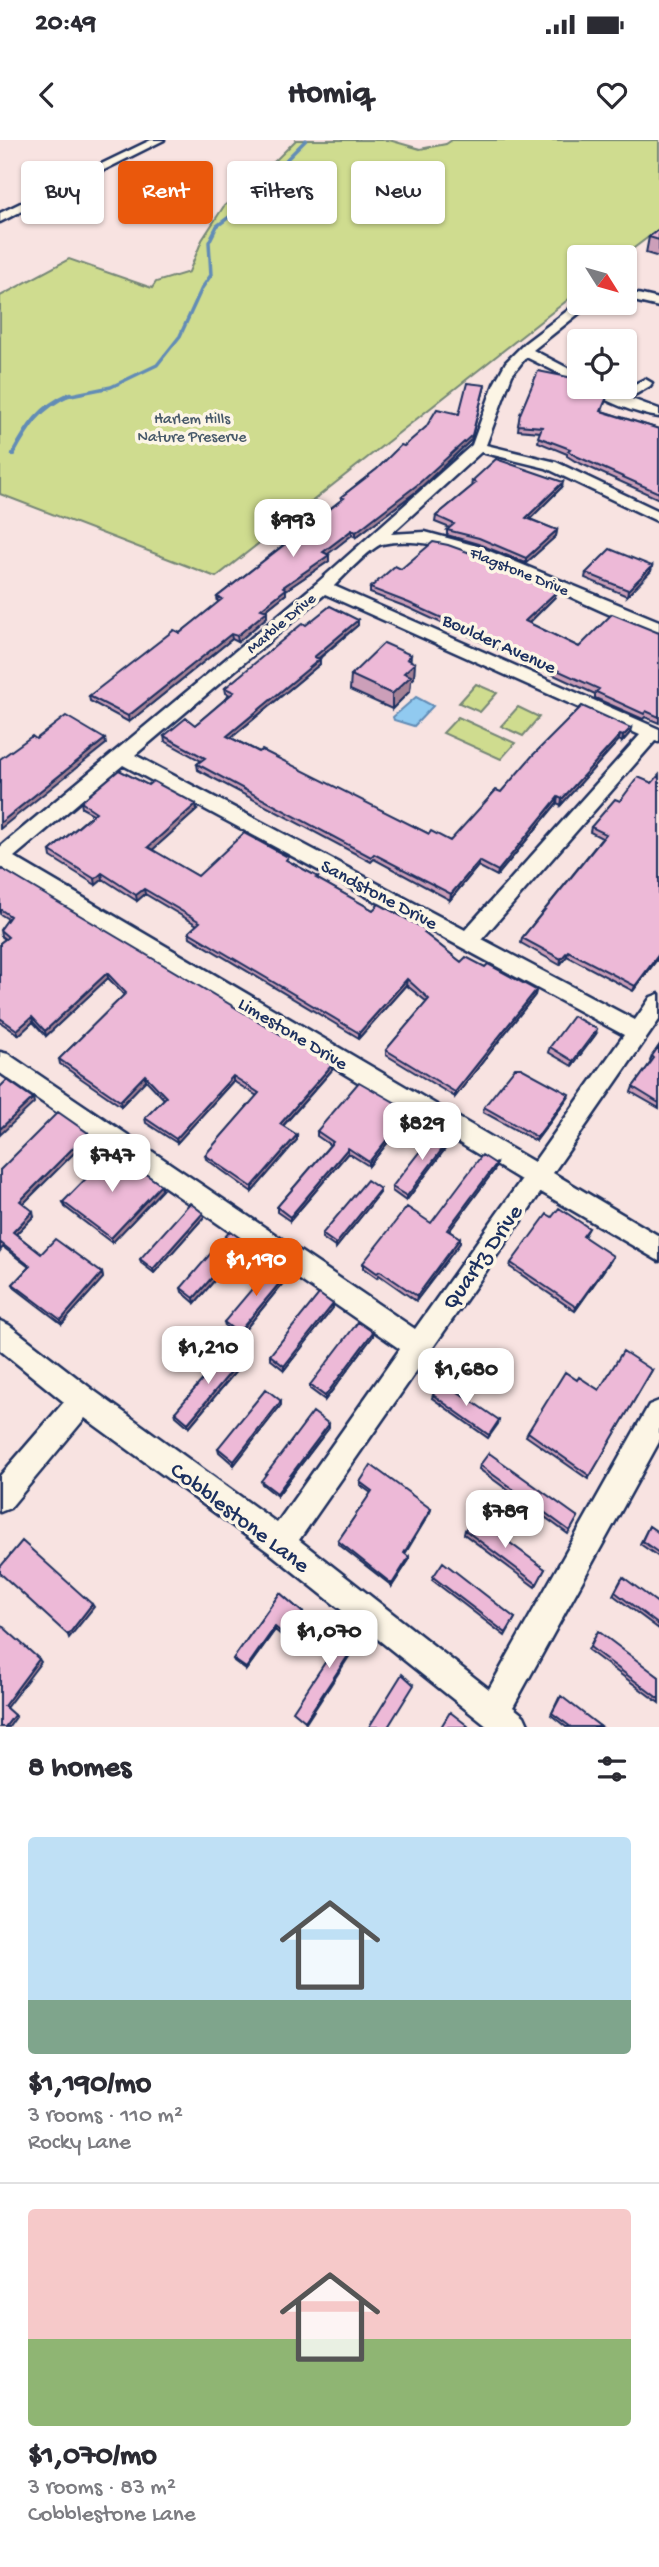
<!DOCTYPE html>
<meta charset="utf-8">
<style>
:root{--surface:#fff;--page:#f2f2f3;--text:#2b2b33;--muted:#7c7c81;--line:#e1e1e2;--accent:#ea580c}
body{margin:0;font-family:"Gochi Hand",sans-serif;background:var(--page);color:var(--text);height:100vh;display:flex;flex-direction:column;font-size:26px;white-space:nowrap}
*{box-sizing:border-box;margin:0}
p{font-size:23px;color:var(--muted)}
.icon{flex:none;width:38px;height:38px;fill:none;stroke:currentColor;stroke-width:2;stroke-linecap:round;stroke-linejoin:round}
.map{position:relative;height:1587px;overflow:hidden}
.side{display:flex;flex-direction:column;background:var(--surface);flex:1}
.side>*{flex:none}
.guide{position:absolute;left:21px;top:21px;width:618px;height:63px;display:flex;gap:14px}
.needle{width:46px;rotate:127deg}
.fabs{position:absolute;left:567px;top:105px;display:grid;gap:14px}
.fabs a{display:grid;place-items:center;width:70px;height:70px;border-radius:7px;background:var(--surface);box-shadow:0 2px 5px #0004;font-size:35px}
.price{position:absolute;translate:-50% -60px;padding:0 16px;border-radius:14px;background:#fff;color:#222;font-size:23px;line-height:46px;filter:drop-shadow(0 2px 4px #0008)}
.price::after{content:'';position:absolute;left:50%;top:42px;width:21px;height:16px;margin-left:-10px;background:inherit;clip-path:polygon(0 0,100% 0,50% 100%)}
.price.active{background:var(--accent);color:#fff}
ul{padding:0;list-style:none}
li{display:grid;align-content:center;gap:14px;height:371px;padding:0 28px}
li+li{border-top:2px solid var(--line)}
li span{display:grid;place-items:center;height:217px;border-radius:7px;color:#555}
li>.icon{margin-inline-start:auto}
span .icon{width:126px;height:126px;fill:#fffc;stroke-width:1}
li b{font-size:30px}
h2{display:flex;justify-content:space-between;align-items:center;height:84px;padding:0 28px;font-size:30px}
.pill{padding:0 24px;border-radius:7px;background:var(--surface);box-shadow:0 2px 5px #0004;font-size:24px;line-height:63px}
.pill.active{background:var(--accent);color:#fff}
.status{display:flex;justify-content:space-between;align-items:center;height:49px;padding:0 35px;background:var(--surface);direction:ltr}
.status svg{height:19px;fill:currentColor}
header{display:flex;justify-content:space-between;align-items:center;height:91px;padding:0 28px;background:var(--surface);font-size:32px;font-weight:800}
.map>svg:first-child{display:block}
.green{fill:#cfdc8f;stroke:#758676;stroke-width:2}
.water{fill:#91caf0;stroke:#628cb6;stroke-width:2}
.lines{fill:none;stroke-linecap:round;stroke-linejoin:round}
.stream-far1{stroke:#628cb6;stroke-width:3.5}
.stream{stroke:#628cb6;stroke-width:4.5}
.street-casing{stroke:#1b2f5e;stroke-width:5}
.street{fill:#fcf5e5;fill-rule:evenodd}
.wall{fill:#cc9fb9;stroke:#1b2f5e;stroke-width:2}
.shaded-wall{fill:#a68296;stroke:#1b2f5e;stroke-width:2}
.building{fill:#edb9d7;stroke:#1b2f5e;stroke-width:2}
.labels{text-anchor:middle;stroke-width:7;stroke-linejoin:round;paint-order:stroke}
.far-park-label{font-size:16px;fill:#485a6a;stroke:#fcf5e5}
.far-street-label{font-size:16px;fill:#1b2f5e;stroke:#fcf5e5}
.street-label{font-size:19px;fill:#1b2f5e;stroke:#fcf5e5}
.near-street-label{font-size:23px;fill:#1b2f5e;stroke:#fcf5e5}
</style>
<div class="status"><b>20:49</b><svg viewBox="0 0 49 12"><path d="M0 12V9h3v3zM5 12V6h3v6zM10 12V3h3v9zM15 12V0h3v12zM26 1h20v11H26zM47 4h2v5h-2z"/></svg></div>
<header><svg class="icon" aria-label="back" viewBox="0 0 24 24"><path d="M15 5l-7 7 7 7"/></svg>Homiq<svg class="icon" aria-label="heart" viewBox="0 0 24 24"><path d="M12 20l-8-8c-3-5 5-10 8-4 3-6 11-1 8 4z"/></svg></header>
<div class="map">
<svg width="659" height="1587" viewBox="0 0 659 1587">
<rect width="100%" height="100%" fill="#f8e3e1"/>
<filter id="ink" filterUnits="userSpaceOnUse"><feTurbulence type="fractalNoise" baseFrequency=".0143" numOctaves="2"/><feDisplacementMap in="SourceGraphic" scale="14" xChannelSelector="R" yChannelSelector="G"/><feConvolveMatrix kernelMatrix="1 2 1 2 8 2 1 2 1" color-interpolation-filters="sRGB"/></filter>
<g filter="url(#ink)">
<path class="green" d="M296,0H389L420,9L446,4L452,0H659V89L622,117H579V151L216,437L0,354V156L69,119L152,148L156,142L189,132L202,100L224,66L249,47Z
M476,544L497,553L480,572L459,563Z
M518,567L539,577L523,596L501,586Z
M458,577L515,603L501,619L443,593Z"/>
<path class="water" d="M416,557L433,566L414,586L394,580L393,577Z"/>
<g class="lines">
<path class="stream-far1" d="M66,256L111,247L157,225L180,196L202,148L211,135L209,102L217,86L271,46L287,19L306,0"/>
<path class="stream" d="M13,314C28,286 40,267 70,254"/>
<defs>
<path id="street" d="M151,0H164L0,82V73Z
M625,151L659,159V167L625,159Z
M579,162L592,163L533,210L579,234V243L526,217L512,235L486,305L556,322L659,371V382L546,328L481,312L391,394L425,392L477,406L659,481V492C579,472 464,387 382,404C371,407 344,436 334,446L659,589V602L655,601L482,799L635,880L651,857L659,854V880L553,1033L659,1096V1121L541,1052L299,1400L489,1549L649,1265L659,1261V1302L513,1567L524,1576L529,1587H488L270,1413L85,1278L10,1368L0,1372V1336L64,1262L0,1210V1181L9,1185L93,1250L277,1383L400,1209L0,933V912L8,914L415,1189L521,1040L0,727V707L317,443L472,305L494,244L506,222L525,203ZM325,454L640,595L465,790L135,615ZM123,625L624,895L534,1022L14,717Z
M645,239L652,243L650,246L629,258L659,269V277C638,274 601,261 586,247H604L617,253Z"/>
</defs>
<use href="#street" class="street-casing"/>
<use href="#street" class="street"/>
</g>
<path class="wall" d="M659,89V117L646,113L649,97Z
M576,244L574,249L607,257L602,271L659,289V359L575,321L567,316V314L538,302L540,292L518,290L520,274Z
M485,245L471,300L417,351L356,397L352,395L327,414L329,421L286,450V454L265,471L267,477L238,502L232,499L129,582L90,561L89,556L180,493L218,463L217,457L341,360V357L377,329L404,306L459,274Z
M472,341L562,347L530,379L557,390L556,396L526,423L478,404L447,395V390L450,388L435,382L436,376L471,347Z
M652,426L651,431L627,456L585,438L586,433Z
M401,429L514,431L526,436V439L556,452L555,457L529,483L579,507L659,493V583L645,577L643,579L595,558V554L409,468L370,453V448Z
M358,480V485L319,519L320,524L231,598L429,694L450,701L501,652L582,566L630,593L622,602L619,600L561,665L557,663L497,736L478,726L450,760L374,719L371,722L198,630L197,624L201,621L165,601L164,596L195,585L230,555L226,553L225,548L306,485Z
M411,521L414,538L411,541L410,551L392,569L350,550L351,535Z
M652,643L659,817L633,851L567,816L560,825L521,803L522,798L602,698L590,692L591,687L620,661Z
M148,645L197,670L152,710L198,736L288,721L318,737V739L373,770L427,795L461,822L485,827L536,850L535,855L455,957L386,915V910L427,862L406,845L359,898L190,797L189,792L197,785L145,754L137,761L103,739L96,745L51,717L50,711L93,674L82,668L81,662Z
M0,731L332,925V930L283,986L297,995V1000L252,1052L206,1019L205,1015L257,956L233,941L177,1003L146,983L145,978L164,959L146,940L121,966L60,924L59,919L124,855L108,838L46,896L33,882L19,895L0,882V803L5,799L1,796L0,790L8,779L0,774Z
M596,894L572,926L548,912L550,907Z
M659,906V968L631,952L633,947L651,922L650,921L652,916Z
M568,958L536,1001L483,972L484,967Z
M410,971L409,976L369,1026L348,1013L290,1081L277,1072V1067L330,1005L317,996V991Z
M452,996L451,1001L406,1061L392,1051V1047Z
M89,998L23,1064L34,1076L16,1094L41,1114L102,1133L103,1138L62,1184L15,1148L13,1144L29,1127L3,1107L0,1111V1030Z
M496,1024L495,1029L449,1091L460,1098V1103L416,1161L379,1135L377,1138L363,1128V1123L431,1083Z
M380,1049V1053L336,1108L322,1098V1094Z
M162,1050L112,1103L65,1067L63,1062Z
M204,1077L154,1133L141,1123L140,1119Z
M552,1077L589,1088L584,1097L611,1120L575,1171L510,1127L511,1123Z
M244,1101L245,1105L195,1163L182,1152L181,1148Z
M288,1137L239,1197L225,1186L224,1182Z
M333,1164V1168L284,1230L270,1219V1215Z
M373,1192V1196L325,1260L310,1249V1245Z
M242,1224L189,1287L176,1276L175,1272Z
M652,1230L588,1339L526,1296L528,1292L577,1240L599,1250Z
M433,1255L499,1280L498,1284L488,1298L432,1258Z
M281,1265L234,1325L219,1312L218,1308Z
M329,1288L277,1356L262,1344L261,1341Z
M480,1325L578,1377L568,1394L479,1329Z
M360,1342L431,1369L430,1372L405,1414L409,1420L392,1446L338,1404V1401L371,1353L360,1345Z
M649,1386L659,1393V1417L640,1404Z
M465,1390L545,1429L535,1447L464,1394Z
M433,1437L515,1478L505,1496L432,1440Z
M621,1440L659,1464V1489L613,1455Z
M280,1453L303,1473L304,1476L287,1500L275,1490L246,1530L234,1521L233,1519Z
M596,1494L659,1537V1563L588,1510Z
M559,1558L601,1587H566L551,1575Z"/>
<path class="shaded-wall" d="M485,245L471,300L417,351L356,397V392Z
M563,342L562,347L526,383V378Z
M352,390V395L323,418V412Z
M557,390L556,396L526,423V418Z
M329,415V421L286,450V454L261,474V469L283,447Z
M652,426L651,431L627,456L628,450Z
M556,452L555,457L525,487V481Z
M267,471V477L238,502L237,496Z
M358,480V485L314,522V517Z
M231,494L232,499L129,582L128,576Z
M411,515L410,527L415,523L414,538L411,541L410,551L392,569V554L407,519Z
M320,519V524L227,601V596Z
M631,588L630,593L622,602L623,596Z
M620,595L619,600L561,665L562,659Z
M105,599L106,604L0,689V683Z
M558,657L557,663L497,736L498,731Z
M196,664L197,670L149,713L148,707Z
M479,721L478,726L450,760L451,754Z
M102,733L103,739L96,745L95,739Z
M144,749L145,754L137,761L136,755Z
M568,811L567,816L560,825L561,819Z
M659,814V817L633,851L635,846Z
M107,833L108,838L46,896L45,891Z
M407,839L406,845L359,898V893Z
M536,850L535,855L455,957V952Z
M32,877L33,882L19,895L17,890Z
M597,889L596,894L572,926L573,921Z
M332,925V930L280,989V984Z
M145,935L146,940L121,966L120,961Z
M233,936V941L177,1003L176,999Z
M569,954L568,958L536,1001L537,997Z
M33,958L34,963L0,995V989Z
M410,971L409,976L369,1026V1022Z
M88,993L89,998L21,1066L20,1061Z
M297,995V1000L252,1052V1047Z
M452,996L451,1001L406,1061L407,1056Z
M348,1008V1013L290,1081V1077Z
M496,1024L495,1029L447,1094V1090Z
M161,1045L162,1050L112,1103L111,1098Z
M380,1049V1053L336,1108V1104Z
M33,1071L34,1076L14,1096L13,1092Z
M203,1073L204,1077L154,1133L153,1129Z
M460,1098V1103L416,1161L417,1156Z
M244,1101L245,1105L195,1163L194,1158Z
M613,1116L611,1120L575,1171L576,1167Z
M102,1133L103,1138L62,1184L61,1180Z
M288,1133V1137L239,1197L238,1193Z
M333,1164V1168L284,1230V1226Z
M373,1192V1196L325,1260V1256Z
M241,1220L242,1224L189,1287L188,1283Z
M281,1261V1265L234,1325V1321Z
M329,1284V1288L277,1356V1353Z
M431,1369L430,1372L403,1416L404,1413Z
M409,1417V1420L392,1446V1444Z
M92,1464L94,1467L69,1498L68,1495Z
M303,1473L304,1476L287,1500V1497Z
M275,1487V1490L246,1530V1528Z
M365,1490V1492L306,1583L305,1581Z
M39,1519L41,1522L6,1568L4,1566Z
M14,1575L16,1577L9,1587H5Z"/>
<path class="building" d="M659,89V100L649,97Z
M538,231L573,238L577,239L572,248L598,253L607,257L601,271L659,289V353L576,316L568,311L570,309L538,297L542,287L518,285L520,274Z
M467,243L485,245L472,295L417,345L356,392L352,390L323,412L329,415L283,447L286,449L261,469L267,471L237,496L231,494L128,576L89,556L174,490L180,493L222,459L217,457L344,358L341,357L377,329L401,305L404,306L426,287L437,269L459,274Z
M496,319L563,342L526,378L557,390L526,418L479,398L447,390L454,384L436,376L476,343L472,341Z
M433,402L448,405L515,429L512,431L526,436L524,439L556,452L525,481L579,507L612,474L659,493V577L646,571L644,574L596,552L599,549L409,463L370,448L395,426L401,429Z
M610,409L652,426L628,450L586,433Z
M330,466L358,480L314,517L320,519L227,596L259,612L262,610L429,694L431,691L450,701L496,650L501,652L533,615L582,566L631,588L623,596L620,595L562,659L558,657L498,731L479,721L451,754L374,714L371,717L197,624L205,618L164,596L186,578L195,585L234,552L225,548L303,483L306,485Z
M384,503L411,515L407,519L415,523L404,533L411,536L392,554L351,535Z
M66,576L105,599L0,683V619L32,596L36,599Z
M119,630L148,645L153,641L196,664L148,707L198,736L244,693L288,717L286,720L318,737L316,738L373,770L379,764L427,790L424,793L461,822L466,817L485,827L488,824L536,850L455,952L386,910L429,859L407,839L359,893L189,792L200,782L144,749L136,755L102,733L95,739L50,711L96,672L81,662Z
M659,635V814L635,846L568,811L561,819L522,798L606,694L591,687L615,659L620,661L638,637L652,643Z
M2,729L332,925L280,984L297,995L252,1047L205,1015L259,953L233,936L176,999L145,978L166,957L145,935L120,961L59,919L126,853L107,833L45,891L32,877L17,890L0,878V803L8,797L0,790L10,776L0,769V731Z
M573,876L597,889L573,921L550,907Z
M659,906V963L633,947L654,918L652,916Z
M515,928H521L569,954L537,997L484,967Z
M7,940L33,958L0,989V947Z
M359,942L410,971L369,1022L348,1008L290,1077L277,1067L333,1002L317,991Z
M58,972L88,993L20,1061L33,1071L13,1092L41,1114L55,1099L102,1133L61,1180L13,1144L30,1126L1,1103L0,1105V1030Z
M438,988L452,996L407,1056L392,1047Z
M113,1011L161,1045L111,1098L63,1062Z
M482,1015L496,1024L447,1090L460,1098L417,1156L380,1131L377,1133L363,1123L407,1067L431,1083Z
M367,1040L380,1049L336,1104L322,1094Z
M190,1063L203,1073L153,1129L140,1119Z
M559,1068L589,1088L583,1096L613,1116L576,1167L511,1123L547,1074L552,1077Z
M230,1091L244,1101L194,1158L181,1148Z
M274,1123L288,1133L238,1193L224,1182Z
M319,1154L333,1164L284,1226L270,1215Z
M358,1182L373,1192L325,1256L310,1245Z
M228,1210L241,1220L188,1283L175,1272Z
M623,1211L652,1230L590,1336L528,1292L565,1232L577,1240L579,1237L599,1250Z
M442,1241L499,1280L489,1295L433,1255Z
M266,1249L281,1261L234,1321L218,1308Z
M313,1272L329,1284L277,1353L261,1341Z
M489,1313L578,1377L570,1391L480,1325Z
M371,1325L431,1369L404,1413L409,1417L392,1444L338,1401L372,1351L360,1342Z
M474,1376L545,1429L537,1444L465,1390Z
M649,1386L659,1393V1413L642,1401Z
M22,1401L92,1464L68,1495L0,1433V1427Z
M443,1422L515,1478L506,1493L433,1437Z
M623,1437L659,1464V1485L615,1452Z
M280,1453L303,1473L287,1497L275,1487L246,1528L233,1519Z
M353,1480L365,1490L305,1581L293,1571Z
M0,1484L39,1519L4,1566L14,1575L5,1587H0Z
M598,1491L659,1537V1559L590,1507Z
M402,1534L414,1545L388,1587H369Z
M561,1556L601,1587H571L552,1573Z
M450,1572L468,1586L467,1587H441Z"/>
</g>
<g class="labels">
<g class="far-park-label">
<text x="192" y="283">Harlem Hills<tspan x="192" dy="18">Nature Preserve</tspan></text>
</g>
<g class="far-street-label">
<text transform="translate(520 430) rotate(22)" y="6">Flagstone Drive</text>
<text transform="translate(280 482) rotate(-40)" y="6">Marble Drive</text>
</g>
<g class="street-label">
<text transform="translate(500 502) rotate(24)" y="7">Boulder Avenue</text>
<text transform="translate(380 753) rotate(28)" y="7">Sandstone Drive</text>
<text transform="translate(294 892) rotate(31)" y="7">Limestone Drive</text>
</g>
<g class="near-street-label">
<text transform="translate(481 1116) rotate(-55)" y="8">Quartz Drive</text>
<text transform="translate(241 1376) rotate(37)" y="8">Cobblestone Lane</text>
</g>
</g>
</svg>
<div class="fabs">
<a><svg class="needle" viewBox="-14 -14 28 28"><path d="M0-13l5 13h-10z" fill="#e53935"/><path d="M0 13l5-13h-10z" fill="#7c7c81"/></svg></a>
<a><svg class="icon" aria-label="locate" viewBox="0 0 24 24"><circle cx="12" cy="12" r="6"/><path d="M12 2v4M12 18v4M2 12h4M18 12h4"/></svg></a>
</div>
<b class="price" style="left:293px;top:419px">$993</b>
<b class="price" style="left:422px;top:1022px">$829</b>
<b class="price" style="left:112px;top:1054px">$747</b>
<b class="price active" style="left:256px;top:1158px">$1,190</b>
<b class="price" style="left:208px;top:1246px">$1,210</b>
<b class="price" style="left:466px;top:1268px">$1,680</b>
<b class="price" style="left:505px;top:1410px">$789</b>
<b class="price" style="left:329px;top:1530px">$1,070</b>
<div class="guide">
<a class="pill">Buy</a>
<a class="pill active">Rent</a>
<a class="pill">Filters</a>
<a class="pill">New</a>
</div>
</div>
<section class="side">
<h2>8 homes<svg class="icon" aria-label="filters" viewBox="0 0 24 24"><path d="M4 7h16M4 17h16"/><circle cx="9" cy="7" r="2"/><circle cx="15" cy="17" r="2"/></svg></h2>
<ul>
<li><span style="background:linear-gradient(#bfe0f5 75%,#7fa58c 0)"><svg class="icon" aria-label="home" viewBox="0 0 24 24"><path d="M3 11l9-7 9 7M6 9v11h12V9"/></svg></span><div><b>$1,190/mo</b><p>3 rooms · 110 m²</p><p>Rocky Lane</p></div></li>
<li><span style="background:linear-gradient(#f6c9c9 60%,#8fb573 0)"><svg class="icon" aria-label="home" viewBox="0 0 24 24"><path d="M3 11l9-7 9 7M6 9v11h12V9"/></svg></span><div><b>$1,070/mo</b><p>3 rooms · 83 m²</p><p>Cobblestone Lane</p></div></li>
</ul>
</section>
